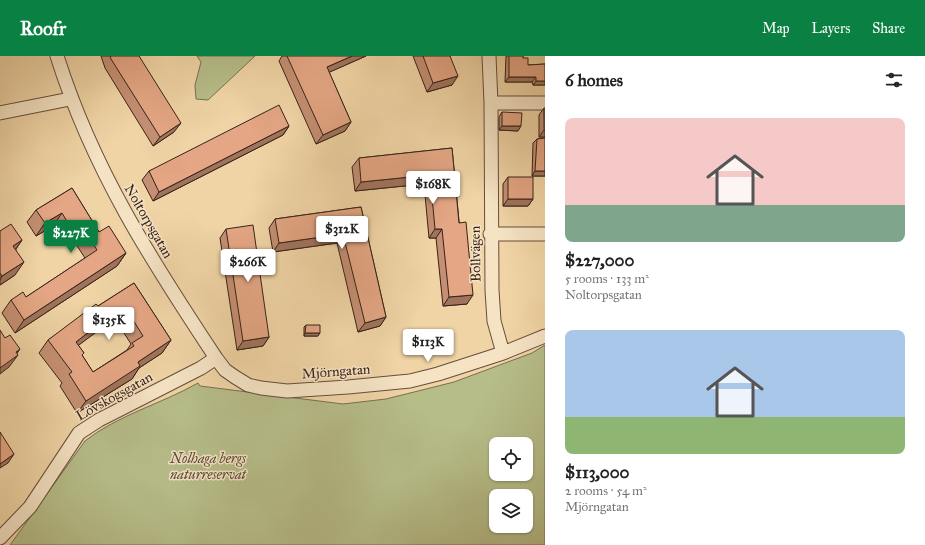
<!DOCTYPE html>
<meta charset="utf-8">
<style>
:root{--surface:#fff;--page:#f6f6f6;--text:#222;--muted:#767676;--accent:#0b8043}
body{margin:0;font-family:"IM FELL Great Primer",serif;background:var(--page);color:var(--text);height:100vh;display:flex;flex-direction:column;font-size:15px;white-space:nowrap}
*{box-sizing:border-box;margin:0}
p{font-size:13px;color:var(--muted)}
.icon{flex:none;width:22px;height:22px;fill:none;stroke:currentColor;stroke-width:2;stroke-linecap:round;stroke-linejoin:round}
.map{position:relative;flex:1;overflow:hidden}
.panel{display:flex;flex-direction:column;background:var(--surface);width:380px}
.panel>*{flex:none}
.fabs{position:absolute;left:489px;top:381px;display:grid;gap:8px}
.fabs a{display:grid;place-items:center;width:44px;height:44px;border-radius:8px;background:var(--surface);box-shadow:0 1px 3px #0004;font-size:20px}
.price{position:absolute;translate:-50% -34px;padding:0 9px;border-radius:4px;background:#fff;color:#222;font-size:13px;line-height:26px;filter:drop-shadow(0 1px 2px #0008)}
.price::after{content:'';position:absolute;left:50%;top:24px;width:12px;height:9px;margin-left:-6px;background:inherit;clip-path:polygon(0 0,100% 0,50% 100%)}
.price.selected{background:var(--accent);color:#fff}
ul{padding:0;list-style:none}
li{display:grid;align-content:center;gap:8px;height:212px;padding:0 20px}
li span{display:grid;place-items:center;height:124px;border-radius:8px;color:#555}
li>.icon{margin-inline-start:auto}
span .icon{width:72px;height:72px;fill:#fffc;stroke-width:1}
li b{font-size:17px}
h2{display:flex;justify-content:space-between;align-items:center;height:48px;padding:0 20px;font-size:17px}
header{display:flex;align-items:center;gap:24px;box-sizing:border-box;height:56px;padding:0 20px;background:var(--accent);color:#fff}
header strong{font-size:19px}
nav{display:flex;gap:22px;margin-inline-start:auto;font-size:14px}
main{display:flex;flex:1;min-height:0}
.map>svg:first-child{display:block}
.green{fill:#b6bd89;stroke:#767052;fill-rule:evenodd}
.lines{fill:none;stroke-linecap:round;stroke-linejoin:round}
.minor-casing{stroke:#654e3d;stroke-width:15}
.minor{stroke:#f5e3c4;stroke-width:13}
.wall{fill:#c48f72;stroke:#37221a;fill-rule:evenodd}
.shaded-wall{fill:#a0745c;stroke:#37221a}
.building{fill:#e4a684;stroke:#37221a;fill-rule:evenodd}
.labels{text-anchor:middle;stroke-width:3;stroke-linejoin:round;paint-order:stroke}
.street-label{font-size:14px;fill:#37221a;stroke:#f5e3c4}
.park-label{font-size:14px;font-style:italic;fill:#574936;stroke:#f5e3c4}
</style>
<header>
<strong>Roofr</strong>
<nav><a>Map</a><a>Layers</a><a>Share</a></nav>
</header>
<main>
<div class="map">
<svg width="545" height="489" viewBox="0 0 545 489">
<rect width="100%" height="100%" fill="#f0d4a5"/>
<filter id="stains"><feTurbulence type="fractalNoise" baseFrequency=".005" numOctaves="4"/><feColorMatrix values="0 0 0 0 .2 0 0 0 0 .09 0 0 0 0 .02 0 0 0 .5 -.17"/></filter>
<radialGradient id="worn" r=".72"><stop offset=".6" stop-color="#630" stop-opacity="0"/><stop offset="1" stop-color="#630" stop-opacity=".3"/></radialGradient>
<path class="green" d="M197,0H255L208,44L196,43L195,29L201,6Z
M545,289V489H10L85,385C118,359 161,348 198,327L200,330L343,348L386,343L454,326L532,297ZM496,388H526V418H496ZM496,440H526V470H496Z"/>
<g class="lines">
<defs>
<path id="minor" d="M57,0C93,114 151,204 216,302L225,314L235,321L248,329L261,332L287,335L348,331L410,325L438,318L503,297L545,280
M489,0L491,47L492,234L494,265L503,297
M491,47H545
M0,57L70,43
M490,178H545
M0,482L30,451L79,377L99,364L201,312L216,302"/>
</defs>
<use href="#minor" class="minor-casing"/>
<use href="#minor" class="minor"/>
</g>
<path class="wall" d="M101,0H139L174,76L153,90L105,12Z
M282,0H366L329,16L351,66L345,75L316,88L279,5Z
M413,0H450L452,29L427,36Z
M506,0H523V2L528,9L545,8V29H533L532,26H505Z
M544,52L545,81H539V59Z
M502,56L518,75L499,74V61Z
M289,70L283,79L153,145L142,124L149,115Z
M545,82V120H532L533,87L537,83Z
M452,92L467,248L443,250L436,182H429L424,128L355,135L352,111L359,102Z
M508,121L533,143L528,150H503V128Z
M72,132L99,176L126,197L117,210L15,277L2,257L11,244L26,241L85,202L72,182L64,187L53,170L36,180L27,166L36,154Z
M361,151L386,261L380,270L358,276L337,187L273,196L269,172L275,163Z
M226,173L269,281L263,290L237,294L220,182Z
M0,175L22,184L16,193L15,219L0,229Z
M134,227L171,284L162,297L139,312L132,323L77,357L60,330L62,327L39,297L48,284L98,250ZM119,269L131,288L127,294L93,316L82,299L84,297L78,289L103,271L107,277Z
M306,269L318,280H304V271Z"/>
<path class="shaded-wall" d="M352,0H366L321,20L327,11Z
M458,20L452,29L427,36L433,27Z
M509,21H536L532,26H505Z
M536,25H545V29H533Z
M351,66L345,75L316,88L323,79Z
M181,67L174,76L153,90L160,81Z
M289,70L283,79L153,145L159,136Z
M502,70H521L518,75L499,74Z
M544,74H545V81H539Z
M535,115H545V120H532Z
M430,119L424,128L355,135L361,126Z
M508,143H533L528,150H503Z
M62,157L53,170L36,180L45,167Z
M81,169L72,182L64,187L72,174Z
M435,173H442L436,182H429Z
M343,178L337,187L273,196L279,187Z
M22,184L13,197V190Z
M126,197L117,210L15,277L24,264Z
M24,206L15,219L0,229V224L2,220Z
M473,239L467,248L443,250L449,241Z
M128,256L119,269L107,277L116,264Z
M112,258L103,271L67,298L76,286Z
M386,261L380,270L358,276L365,267Z
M305,277H320L318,280H304Z
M269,281L263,290L237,294L243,285Z
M171,284L162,297L139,312L132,323L77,357L86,345L138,306Z
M20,293L14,302L18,299L9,311L0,318V312Z
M14,398L8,407L0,412V408Z"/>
<path class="building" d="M110,0H139L181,67L160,81L111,3Z
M287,0H352L327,11L351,66L323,79Z
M423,0H450L458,20L433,27Z
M509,0H523V2H528V9L545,8V25H536V21H509Z
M279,49L289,70L159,136L149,115Z
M544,52H545V74H544Z
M502,56L522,57L521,70H502Z
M545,82V115H535L537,83Z
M452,92L459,167L466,166L473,239L449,241L442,173H435L430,119L361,126L359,102Z
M508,121H533V143H508Z
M72,132L99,176L109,170L126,197L24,264L11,244L23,236L26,241L97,194L81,169L72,174L62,157L45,167L36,154Z
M361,151L386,261L365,267L343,178L279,187L275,163Z
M11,168L22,184L13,190L24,206L2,220L0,217V175Z
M253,169L269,281L243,285L226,173Z
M134,227L171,284L138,306L140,310L86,345L69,318L72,316L48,284L96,248L98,250ZM128,256L143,280L132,287L134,290L93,316L82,299L84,297L76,286L112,258L116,264Z
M306,269H320V277H305Z
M0,274L5,282L10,279L20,293L16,296L18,299L0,312Z
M0,376L14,398L0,408Z"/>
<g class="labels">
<g class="street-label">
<text transform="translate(149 165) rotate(60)" y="5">Noltorpsgatan</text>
<text transform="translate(475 198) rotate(-91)" y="5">Bollvägen</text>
<text transform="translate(336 315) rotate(-4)" y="5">Mjörngatan</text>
<text transform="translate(114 340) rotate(-29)" y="5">Lövskogsgatan</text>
</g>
<g class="park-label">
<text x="208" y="407">Nolhaga bergs<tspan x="208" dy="16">naturreservat</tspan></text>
</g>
</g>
<rect width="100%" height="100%" filter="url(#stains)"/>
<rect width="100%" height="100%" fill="url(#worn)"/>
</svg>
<div class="fabs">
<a><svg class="icon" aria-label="locate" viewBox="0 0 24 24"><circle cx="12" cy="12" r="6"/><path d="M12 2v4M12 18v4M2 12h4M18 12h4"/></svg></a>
<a><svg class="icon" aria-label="layers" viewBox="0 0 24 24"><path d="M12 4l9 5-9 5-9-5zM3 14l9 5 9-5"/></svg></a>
</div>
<b class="price" style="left:433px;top:149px">$168K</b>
<b class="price" style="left:342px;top:194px">$312K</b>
<b class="price selected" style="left:71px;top:198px">$227K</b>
<b class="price" style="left:248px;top:227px">$266K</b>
<b class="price" style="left:109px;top:285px">$135K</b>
<b class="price" style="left:428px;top:307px">$113K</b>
</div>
<section class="panel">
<h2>6 homes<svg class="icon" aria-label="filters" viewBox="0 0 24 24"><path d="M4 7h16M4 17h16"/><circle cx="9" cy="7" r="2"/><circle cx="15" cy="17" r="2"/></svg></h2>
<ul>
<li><span style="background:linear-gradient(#f6c9c9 70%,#7fa58c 0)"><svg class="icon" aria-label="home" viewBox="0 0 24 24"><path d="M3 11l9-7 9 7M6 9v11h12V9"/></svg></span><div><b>$227,000</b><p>5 rooms · 133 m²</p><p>Noltorpsgatan</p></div></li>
<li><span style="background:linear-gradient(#a9c7e8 70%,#8fb573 0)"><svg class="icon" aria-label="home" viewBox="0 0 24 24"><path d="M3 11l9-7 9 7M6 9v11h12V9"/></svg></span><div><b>$113,000</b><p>2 rooms · 54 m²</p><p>Mjörngatan</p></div></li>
</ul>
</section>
</main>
